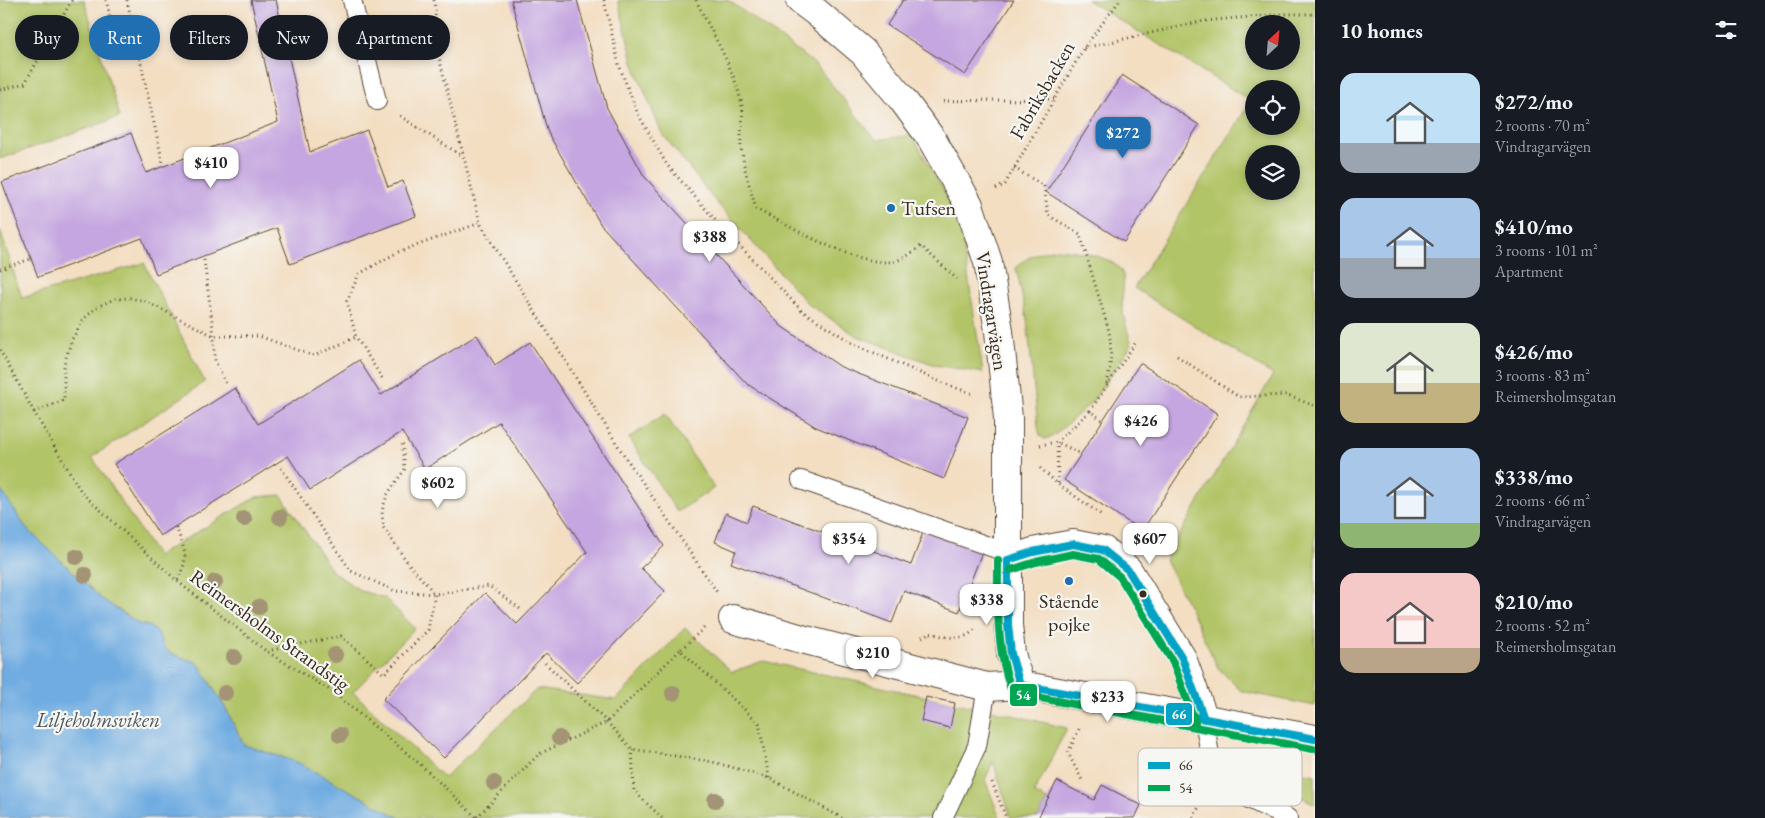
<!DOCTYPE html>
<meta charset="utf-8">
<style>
:root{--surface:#171b24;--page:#20242c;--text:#f1f3f6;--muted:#9ea1a6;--accent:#1f6fb2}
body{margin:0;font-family:"EB Garamond",serif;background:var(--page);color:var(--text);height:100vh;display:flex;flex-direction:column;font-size:19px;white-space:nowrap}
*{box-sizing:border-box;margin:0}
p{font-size:16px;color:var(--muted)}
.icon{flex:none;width:28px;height:28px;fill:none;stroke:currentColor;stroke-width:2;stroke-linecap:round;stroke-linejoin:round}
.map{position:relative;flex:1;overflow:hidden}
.side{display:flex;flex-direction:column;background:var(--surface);width:450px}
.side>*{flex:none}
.hud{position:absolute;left:15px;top:15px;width:475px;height:45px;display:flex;gap:10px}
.needle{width:32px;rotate:26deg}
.fabs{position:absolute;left:1245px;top:15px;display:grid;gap:10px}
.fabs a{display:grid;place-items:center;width:55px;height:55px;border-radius:50%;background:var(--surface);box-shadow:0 2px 8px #0003;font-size:25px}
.price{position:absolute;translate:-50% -42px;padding:0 11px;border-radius:10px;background:#fff;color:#222;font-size:16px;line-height:32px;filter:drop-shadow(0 1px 2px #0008)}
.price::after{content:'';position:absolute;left:50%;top:30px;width:15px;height:11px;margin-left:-8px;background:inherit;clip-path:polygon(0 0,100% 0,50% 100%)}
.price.current{background:var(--accent);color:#fff}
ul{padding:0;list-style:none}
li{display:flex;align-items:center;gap:15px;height:125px;padding:0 25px}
li span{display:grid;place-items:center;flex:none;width:140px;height:100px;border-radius:15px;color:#555}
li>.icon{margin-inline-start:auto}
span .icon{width:60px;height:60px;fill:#fffc;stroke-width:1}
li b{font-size:21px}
h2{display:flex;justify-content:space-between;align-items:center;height:60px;padding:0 25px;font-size:21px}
.tag{padding:0 18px;border-radius:22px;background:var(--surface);box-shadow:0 2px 8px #0003;font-size:18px;line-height:45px}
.tag.current{background:var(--accent);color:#fff}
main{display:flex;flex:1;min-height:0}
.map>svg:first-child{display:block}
.green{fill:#b2c467;stroke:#767742;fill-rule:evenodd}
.water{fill:#70ace1;stroke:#566b80}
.building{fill:#c5a6e0}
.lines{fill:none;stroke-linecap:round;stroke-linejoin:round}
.lane-casing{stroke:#574537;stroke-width:20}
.street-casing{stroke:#574537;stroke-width:30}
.path{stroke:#574537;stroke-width:3;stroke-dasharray:1 4;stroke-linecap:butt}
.lane{stroke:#fff;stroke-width:18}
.street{stroke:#fff;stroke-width:28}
.bus-1-casing{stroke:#f6f6f2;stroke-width:11}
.bus-2-casing{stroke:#f6f6f2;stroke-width:11}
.bus-1{stroke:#03a3c5;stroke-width:8}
.bus-2{stroke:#00a651;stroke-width:8}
.tree{fill:#a29474}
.poi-dot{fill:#1f6fb2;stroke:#f6f6f2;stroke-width:2}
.bus-dot{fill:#3b2a1e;stroke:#f6f6f2;stroke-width:2}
.labels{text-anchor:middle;stroke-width:4.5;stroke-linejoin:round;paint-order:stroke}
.street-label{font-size:20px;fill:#3b2a1e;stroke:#f6f6f2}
.poi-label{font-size:20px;fill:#3b2a1e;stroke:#f6f6f2;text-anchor:start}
.water-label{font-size:21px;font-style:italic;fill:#4e5862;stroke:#f6f6f2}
.key{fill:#f6f6f2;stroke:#beb9b2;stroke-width:1}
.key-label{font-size:14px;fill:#3b2a1e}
.line-badge{stroke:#f6f6f2;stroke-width:2}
.badge-label{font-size:14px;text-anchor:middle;font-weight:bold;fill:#fff}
</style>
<main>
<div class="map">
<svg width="1315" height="818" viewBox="0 0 1315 818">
<rect width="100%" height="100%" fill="#f6f6f2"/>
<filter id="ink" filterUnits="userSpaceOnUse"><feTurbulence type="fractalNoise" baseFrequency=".02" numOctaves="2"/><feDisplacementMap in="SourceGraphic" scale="10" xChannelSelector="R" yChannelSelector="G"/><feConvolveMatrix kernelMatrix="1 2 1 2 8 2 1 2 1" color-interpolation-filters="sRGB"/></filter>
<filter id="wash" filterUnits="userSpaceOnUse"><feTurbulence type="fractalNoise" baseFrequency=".0096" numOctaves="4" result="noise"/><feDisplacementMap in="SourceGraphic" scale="20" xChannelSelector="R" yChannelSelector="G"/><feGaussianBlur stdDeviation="1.12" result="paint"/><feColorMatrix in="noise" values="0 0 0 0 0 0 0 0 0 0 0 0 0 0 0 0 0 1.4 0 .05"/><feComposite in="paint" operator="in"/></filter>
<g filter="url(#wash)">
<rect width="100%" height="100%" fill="#f3dec2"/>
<path class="green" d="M0,0H84L120,117L0,159Z
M618,0H728L816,65L876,140L912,135L959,217L983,373L935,365L857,336L808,304L716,202L661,132L634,65Z
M1087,0H1315V706L1241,691L1218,668L1192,613L1165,560L1273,375L1134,288L1251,101ZM1254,24H1291V61H1254ZM1254,89H1291V126H1254ZM1254,154H1291V191H1254Z
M0,230L22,298L144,263L205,382L92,457L157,556L256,497L281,495L333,572L361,591L385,598L415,628L353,692L444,778L537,689L616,700L685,628L732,672L763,661L955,703L991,710L1067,728L1034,793L1047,800L1038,818H1011L993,761L985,780L1000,818H400L297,762L244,745L226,709L198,663L169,653L162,644L158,633L149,626L139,624L102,599L27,529L0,489Z
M1056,249C1073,250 1118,256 1123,275C1125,284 1122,293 1122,302C1123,316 1127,331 1132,344L1092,402L1056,434L1050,438L1044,439L1040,435L1038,427L1027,319L1016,268C1028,255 1040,252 1056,249Z
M665,414L714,488L677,512L629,438Z
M1222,758L1315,775V804Z"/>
<path class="water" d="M0,489L27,529L102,599L139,624L149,626L158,633L162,644L169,653L198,663L226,709L244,745L297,762L400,818H0Z"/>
<g id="blocks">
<path class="building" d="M251,0H276L310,152L367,130L388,187L403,181L416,216L290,264L277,228L156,274L142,238L38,277L2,182L131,133L146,173L278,122Z
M511,0H577L607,108L644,176L781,326L841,367L968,417L944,479L816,427L747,384L601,225L548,133Z
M903,0H1014L965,75L887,25Z
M1122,75L1199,125L1124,242L1046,192Z
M477,335L495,365L530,342L664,546L641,568L665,591L577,683L546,653L444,758L383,699L485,593L517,624L587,552L499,422L425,469L402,432L310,490L288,456L160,536L114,464L235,388L258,424L359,360L381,395Z
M1140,363L1218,414L1142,531L1064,480Z
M753,506L911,565L924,530L982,552L959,612L904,591L892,623L731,563L736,551L715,542L726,513L747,522Z
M926,697L955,703L950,728L921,721Z
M1057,781L1094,800L1102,785L1141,805L1135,818H1038Z"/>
</g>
</g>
<g filter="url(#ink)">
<use href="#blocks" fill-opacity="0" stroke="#574537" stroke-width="1"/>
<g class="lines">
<defs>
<path id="lane" d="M352,0L377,101
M801,480L1008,553
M1204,719L1209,749V768L1218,784L1288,818
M943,818L977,746L987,687"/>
<path id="street" d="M800,0L816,12L863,52L902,99L931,138L969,205L988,262L999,331L1008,418V625L1011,654L1020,685
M1008,560L1033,552L1073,544L1103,550L1128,570L1182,658L1204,719
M733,619L802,639L987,687L1020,685L1315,739"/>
</defs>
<use href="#lane" class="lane-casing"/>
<use href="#street" class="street-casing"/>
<path class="path" d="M106,0L114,32L133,27
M127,0L163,164
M434,0L439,57L480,223L622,452L717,592
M604,0L619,65L637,112L667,165L717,222L802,311L854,344L943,383L973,394
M696,0C712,34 735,69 742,106C744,119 740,132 741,145C743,167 750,187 756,209C788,225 860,269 895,261C906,258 913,252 921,246L957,279
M1084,48L1204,21L1283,14H1315
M0,90L25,83L72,0
M943,101L1054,99
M400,116L462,156
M1014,168L1044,186L1048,215L1080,234L1109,331C1112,350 1111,369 1106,388
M996,189L1005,184L1084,48L1120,0
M204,260L214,336L215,361L226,384
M0,269L31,259
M0,350L34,412L82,493L177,581L266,651L333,692L421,765L477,818
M1177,356L1239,397L1286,395L1315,406
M382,378L356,337L347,301L359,274L398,252L480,223
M1090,411L1136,342
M34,412L64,400V364L72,339L85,318L97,307L114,299L130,298L145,301L214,336H259L314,356L356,337
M1040,445L1057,442L1081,454
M281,468L351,571L395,591L435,594L489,586L520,609
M1040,468L1058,484L1103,516
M1058,483L1057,442L1090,411L1103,421
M176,527C185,552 190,556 177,581
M704,628L680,650L759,723L769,778
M922,637L929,633C944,636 965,644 975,628
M267,651L341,636L384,674L428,630L435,594L408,563L383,527L382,511L387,495L405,469L402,441
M545,663L607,722L632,749L713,762L769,778L842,818
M1079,729L1068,753L1082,780
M632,749L634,791L662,818
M992,782L1006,818
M477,817L539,754L607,722L680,650
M1193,818L1201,803"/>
<use href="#lane" class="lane"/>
<use href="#street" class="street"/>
<defs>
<path id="bus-1" d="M1008,560V625L1011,654L1020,685L1315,739
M1008,560L1033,552L1073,544L1103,550L1128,570L1182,658L1204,719"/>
<path id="bus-2" d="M998,560C998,599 996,638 1007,676C1009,682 1010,689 1014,693L1313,749
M1011,570L1036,562L1073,554L1099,559L1120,577L1173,662L1195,722"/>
</defs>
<use href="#bus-1" class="bus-1-casing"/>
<use href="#bus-2" class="bus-2-casing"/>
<use href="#bus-1" class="bus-1"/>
<use href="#bus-2" class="bus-2"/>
</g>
<g class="tree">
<circle cx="280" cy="517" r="8"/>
<circle cx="244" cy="519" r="8"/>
<circle cx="76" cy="557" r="8"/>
<circle cx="85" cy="575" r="8"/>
<circle cx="215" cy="582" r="8"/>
<circle cx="259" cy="607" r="8"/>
<circle cx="335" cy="655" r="8"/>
<circle cx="234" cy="657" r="8"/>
<circle cx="225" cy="693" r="8"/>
<circle cx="673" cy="693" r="8"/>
<circle cx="340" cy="735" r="8"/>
<circle cx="559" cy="738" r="8"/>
<circle cx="494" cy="783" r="8"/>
<circle cx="715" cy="800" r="8"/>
</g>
</g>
<g class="poi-dot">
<circle cx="891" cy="208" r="5"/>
<circle cx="1069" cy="581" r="5"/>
</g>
<circle class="bus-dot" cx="1143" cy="594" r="4.5"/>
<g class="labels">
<g class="street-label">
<text transform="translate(1042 90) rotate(-60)" y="7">Fabriksbacken</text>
<text transform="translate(992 311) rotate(81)" y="7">Vindragarvägen</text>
<text transform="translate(270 630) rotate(36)" y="7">Reimersholms Strandstig</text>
</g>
<g class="poi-label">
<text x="901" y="215">Tufsen</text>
<text x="1069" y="608" text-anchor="middle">Stående<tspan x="1069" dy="23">pojke</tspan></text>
</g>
<g class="water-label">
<text x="98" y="727">Liljeholmsviken</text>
</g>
</g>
<rect x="1138" y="748" width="164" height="58" rx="8" class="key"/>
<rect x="1148" y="762" width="22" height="7" fill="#03a3c5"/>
<rect x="1148" y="785" width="22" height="6" fill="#00a651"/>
<g class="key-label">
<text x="1179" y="770">66</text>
<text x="1179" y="793">54</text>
</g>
<g class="line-badge">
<rect x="1009" y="683" width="29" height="24" rx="5" fill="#00a651"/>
<rect x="1165" y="702" width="28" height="24" rx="5" fill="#03a3c5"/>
</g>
<g class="badge-label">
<text x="1023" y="700">54</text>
<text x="1179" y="719">66</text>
</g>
</svg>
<div class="fabs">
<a><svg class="needle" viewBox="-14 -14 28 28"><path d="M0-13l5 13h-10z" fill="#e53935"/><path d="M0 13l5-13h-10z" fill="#9ea1a6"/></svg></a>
<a><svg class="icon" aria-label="locate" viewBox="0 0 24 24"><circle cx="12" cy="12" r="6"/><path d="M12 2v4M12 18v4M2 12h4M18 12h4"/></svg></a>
<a><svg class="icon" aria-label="layers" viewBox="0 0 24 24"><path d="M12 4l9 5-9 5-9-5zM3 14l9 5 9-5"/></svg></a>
</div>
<b class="price current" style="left:1123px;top:159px">$272</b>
<b class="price" style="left:211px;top:189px">$410</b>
<b class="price" style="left:710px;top:263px">$388</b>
<b class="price" style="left:1141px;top:447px">$426</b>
<b class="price" style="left:438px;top:509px">$602</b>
<b class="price" style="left:849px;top:565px">$354</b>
<b class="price" style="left:1150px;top:565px">$607</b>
<b class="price" style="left:987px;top:626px">$338</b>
<b class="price" style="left:873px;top:679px">$210</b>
<b class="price" style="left:1108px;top:723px">$233</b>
<div class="hud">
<a class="tag">Buy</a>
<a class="tag current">Rent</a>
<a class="tag">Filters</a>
<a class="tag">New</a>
<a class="tag">Apartment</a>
</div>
</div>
<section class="side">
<h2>10 homes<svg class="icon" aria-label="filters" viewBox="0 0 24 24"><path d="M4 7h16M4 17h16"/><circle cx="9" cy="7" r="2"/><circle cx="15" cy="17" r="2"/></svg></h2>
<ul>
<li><span style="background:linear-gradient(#bfe0f5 70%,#9aa5b1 0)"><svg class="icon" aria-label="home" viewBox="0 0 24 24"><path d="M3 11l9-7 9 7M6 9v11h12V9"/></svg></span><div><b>$272/mo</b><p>2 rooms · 70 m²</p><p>Vindragarvägen</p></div></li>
<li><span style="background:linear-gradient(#a9c7e8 60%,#9aa5b1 0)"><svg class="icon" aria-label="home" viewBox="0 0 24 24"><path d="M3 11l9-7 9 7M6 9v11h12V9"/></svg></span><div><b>$410/mo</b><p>3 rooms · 101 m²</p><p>Apartment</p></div></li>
<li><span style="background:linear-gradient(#dfe7d0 60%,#c2b280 0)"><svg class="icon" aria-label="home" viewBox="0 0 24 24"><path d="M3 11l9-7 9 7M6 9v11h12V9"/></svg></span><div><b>$426/mo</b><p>3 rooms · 83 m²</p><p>Reimersholmsgatan</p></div></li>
<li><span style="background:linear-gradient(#a9c7e8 75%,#8fb573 0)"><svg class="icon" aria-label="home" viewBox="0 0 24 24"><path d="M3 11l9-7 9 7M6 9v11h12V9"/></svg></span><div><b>$338/mo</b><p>2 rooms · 66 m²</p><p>Vindragarvägen</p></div></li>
<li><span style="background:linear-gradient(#f6c9c9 75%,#b9a48a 0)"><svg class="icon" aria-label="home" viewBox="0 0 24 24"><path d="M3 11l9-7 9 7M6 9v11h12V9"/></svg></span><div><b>$210/mo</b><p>2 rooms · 52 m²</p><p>Reimersholmsgatan</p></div></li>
</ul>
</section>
</main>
